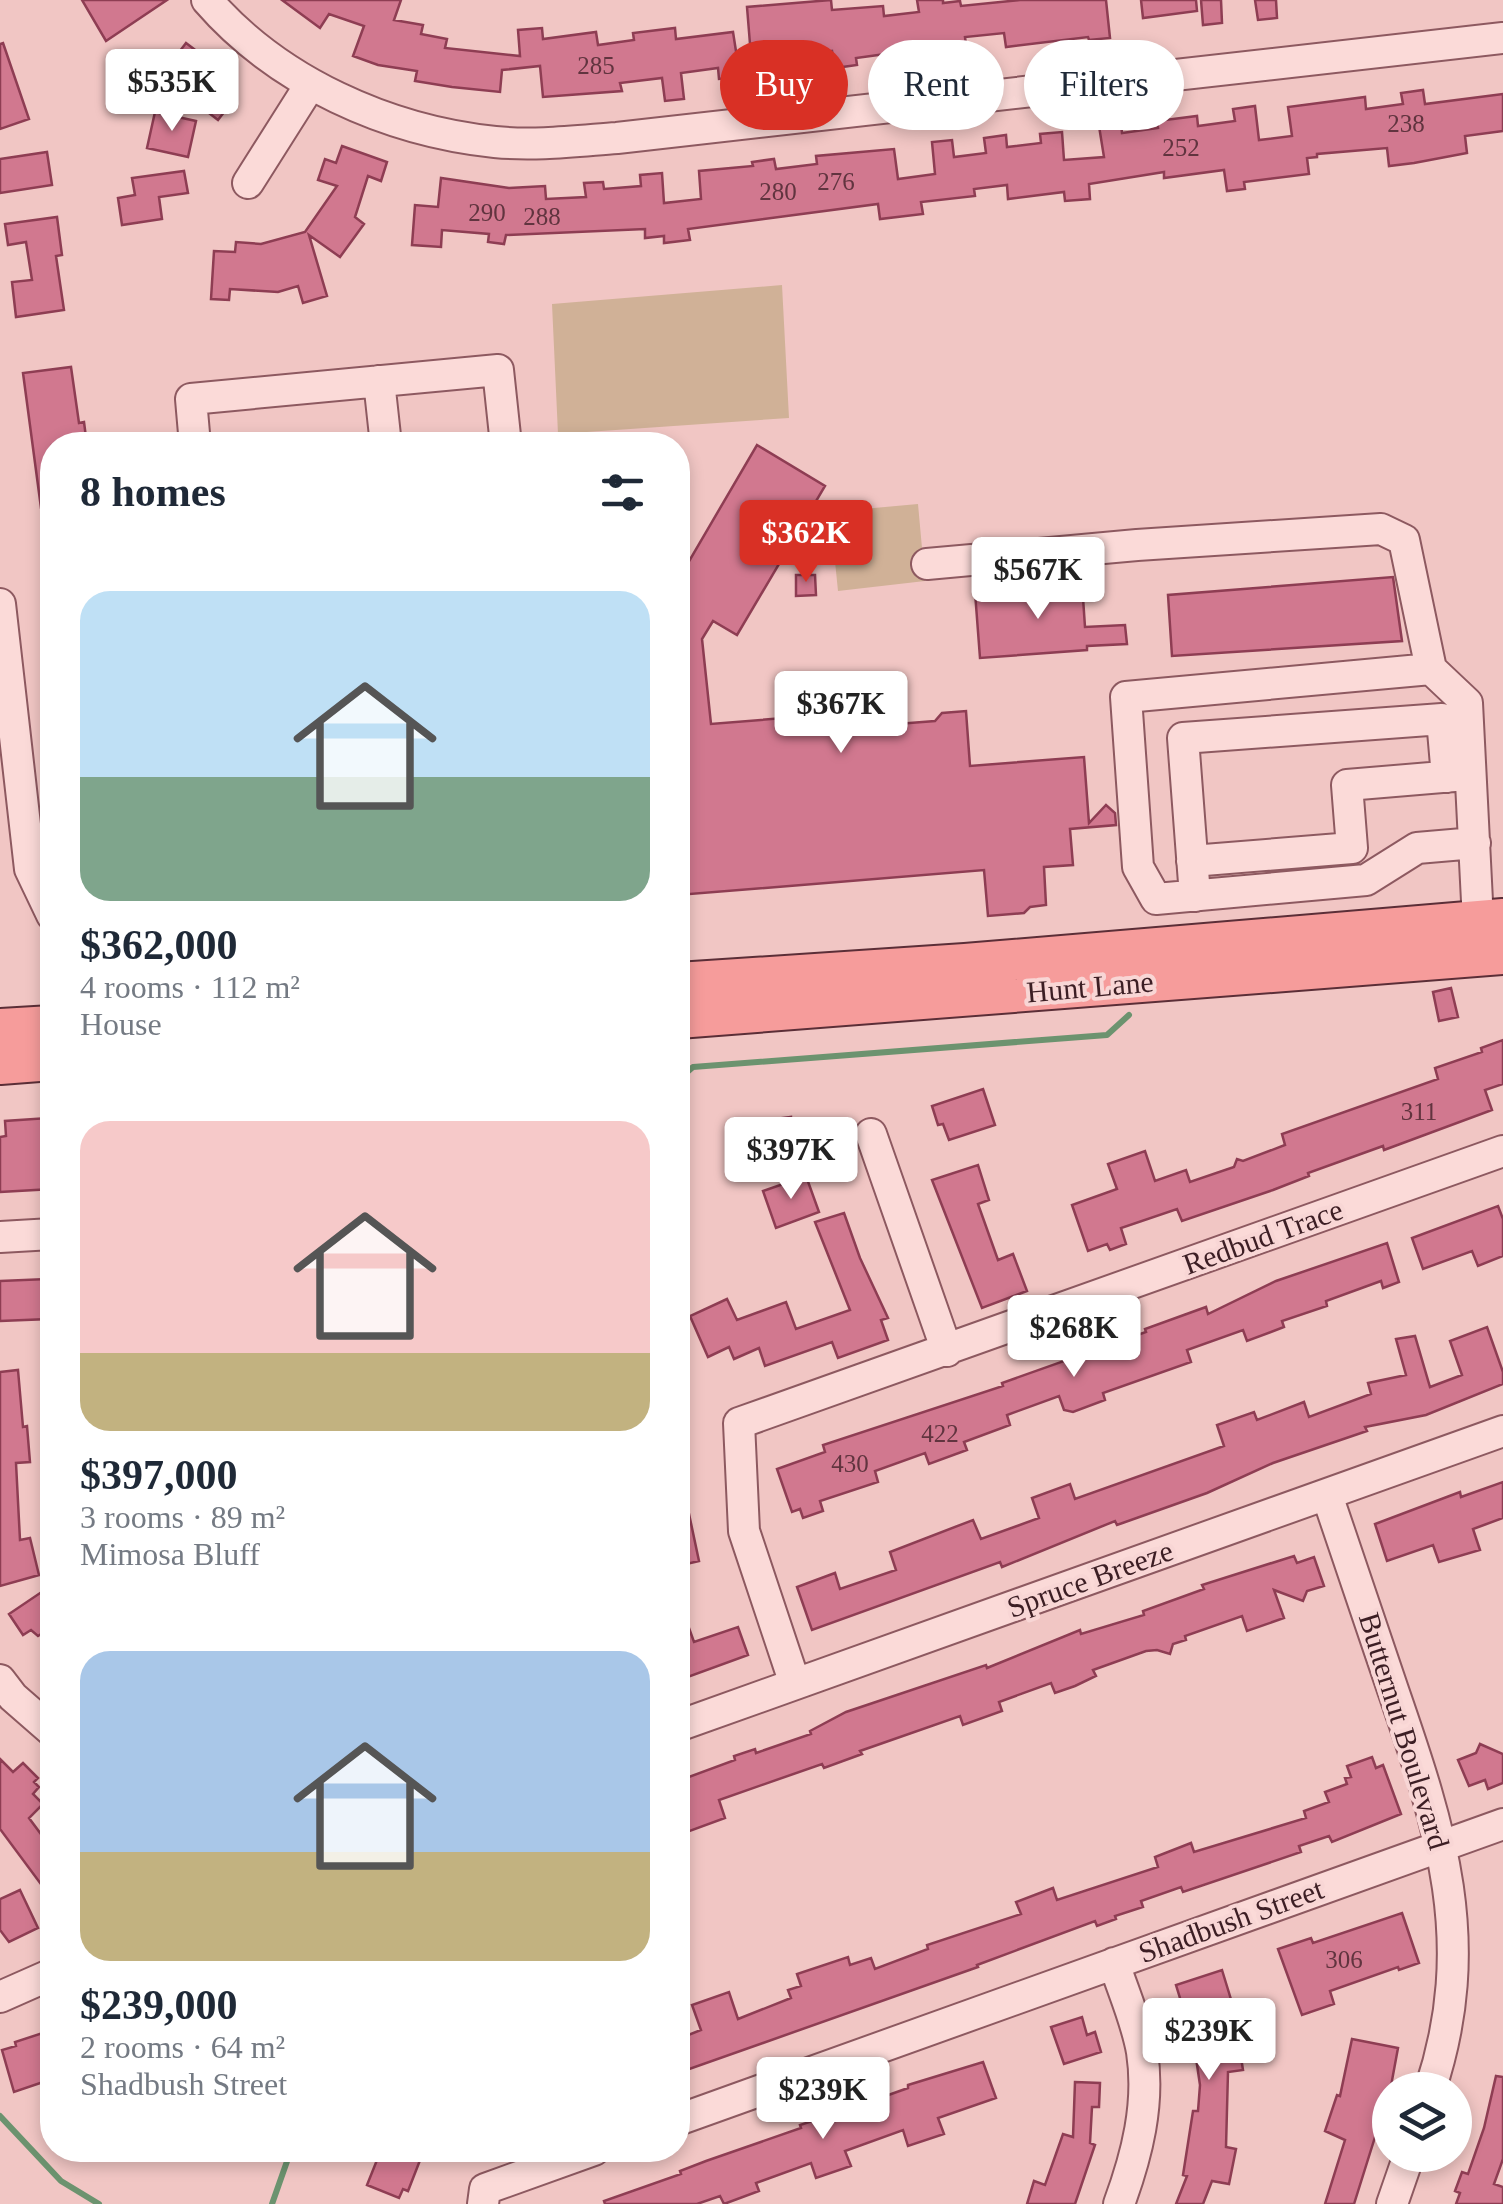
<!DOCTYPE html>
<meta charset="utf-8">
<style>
:root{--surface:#fff;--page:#f6f6f7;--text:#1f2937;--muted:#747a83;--accent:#d93025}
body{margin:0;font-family:"Times New Roman",serif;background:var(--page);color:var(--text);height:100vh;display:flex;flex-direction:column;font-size:38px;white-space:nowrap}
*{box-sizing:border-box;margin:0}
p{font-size:32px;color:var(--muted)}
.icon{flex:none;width:55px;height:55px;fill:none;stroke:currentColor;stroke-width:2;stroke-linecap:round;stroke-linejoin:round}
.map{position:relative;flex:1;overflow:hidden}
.side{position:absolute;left:40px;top:432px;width:650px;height:1730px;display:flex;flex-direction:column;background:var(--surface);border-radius:40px;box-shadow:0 5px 15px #0003}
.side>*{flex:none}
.guide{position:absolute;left:720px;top:40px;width:632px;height:90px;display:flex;gap:20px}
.tools{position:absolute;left:1372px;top:2072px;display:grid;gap:20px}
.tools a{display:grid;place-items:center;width:100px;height:100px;border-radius:50%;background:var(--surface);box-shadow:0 5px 15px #0003;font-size:50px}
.price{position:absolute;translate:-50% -85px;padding:0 22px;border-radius:10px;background:#fff;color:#222;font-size:32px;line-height:65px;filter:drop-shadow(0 2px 5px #0008)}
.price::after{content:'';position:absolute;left:50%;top:60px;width:30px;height:22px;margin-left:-15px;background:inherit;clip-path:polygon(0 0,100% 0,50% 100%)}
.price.on{background:var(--accent);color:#fff}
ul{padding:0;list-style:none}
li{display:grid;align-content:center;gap:20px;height:530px;padding:0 40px}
li span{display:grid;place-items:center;height:310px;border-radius:30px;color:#555}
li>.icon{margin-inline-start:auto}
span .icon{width:180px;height:180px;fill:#fffc;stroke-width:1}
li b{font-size:42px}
h2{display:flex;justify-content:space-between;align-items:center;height:120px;padding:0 40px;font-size:42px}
.chip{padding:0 35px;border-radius:45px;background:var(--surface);box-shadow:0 5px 15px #0003;font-size:35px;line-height:90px}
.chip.on{background:var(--accent);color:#fff}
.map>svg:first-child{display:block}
.park{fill:#d0b197}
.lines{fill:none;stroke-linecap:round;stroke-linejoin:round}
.stream{stroke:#6c936f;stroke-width:6}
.building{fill:#d1788f;stroke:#8e3d53;stroke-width:2.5}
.minor-casing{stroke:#8d5960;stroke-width:34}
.major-casing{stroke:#5b2e37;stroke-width:44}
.minor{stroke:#fbdad8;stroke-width:30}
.major{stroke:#f69c9b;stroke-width:40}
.labels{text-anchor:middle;stroke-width:8;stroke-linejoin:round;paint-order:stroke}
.number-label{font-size:25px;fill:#61343f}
.street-label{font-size:30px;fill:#3c1e24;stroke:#f8d6d5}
</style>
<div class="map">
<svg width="1503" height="2204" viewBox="0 0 1503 2204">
<rect width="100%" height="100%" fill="#f1c6c4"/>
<path class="park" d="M782,285L789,418L558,434L552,304Z
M918,504L925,581L838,591L830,512Z"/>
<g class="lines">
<path class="stream" d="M678,1080L693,1067L1107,1035L1129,1015
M0,2116L61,2181L99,2204
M272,2204L291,2150"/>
</g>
<path class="building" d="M82,0H167L106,41Z
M282,0H401L394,20L423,25L421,34L447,39L445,48L520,56L518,30L542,28L543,39L596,32L598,45L634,40L633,33L675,28L676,39L733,32L740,77L719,79L718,68L681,73L684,99L665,101L662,78L620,83L622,91L543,97L540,66L502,70L500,92L452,87L415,81L417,71L378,65L353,56L364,26L329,14L320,28Z
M831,0L832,10L883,6L884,16L919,12L917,0H943V3L960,1L961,6L1020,0H1106L1110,38L1089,40L1088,37L1006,47L1004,33L965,37L967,53L894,62L893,53L856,58L857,65L835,68L832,51L794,56L795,70L774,72L771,42L750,44L747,7Z
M1141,0H1196L1197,11L1143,18Z
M1201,0H1221L1222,23L1203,25Z
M1255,0H1276L1277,18L1258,20Z
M3,43L29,119L0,129V44Z
M186,43L219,68L207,84L231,103L218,120L161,76Z
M1423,90L1425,104L1503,94V131L1465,136L1467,153L1414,163L1389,166L1387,148L1317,154V157L1307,158L1309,174L1244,182L1245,189L1227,191L1224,170L1164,178V172L1089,184L1090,199L1065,201L1064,192L1008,199L1007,185L974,189L975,196L921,202L923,214L880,219L878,204L688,229L690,240L664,243V236L645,238V229L506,235L504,244L488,242L489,234L442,230L441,247L412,245L415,205L438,207L441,178L509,188L545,186L546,199L586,197L584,183L603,182L604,189L641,186L640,175L662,173L664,203L701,199L699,171L753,166L752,162L774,159L776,169L817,164L816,156L894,149L898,179L935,174L932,142L952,140L954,157L986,153L984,138L1006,135L1007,147L1041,143L1040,134L1062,132L1064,160L1104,157L1099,126L1121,123L1122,133L1158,128L1157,121L1197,116L1198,126L1235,121L1233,109L1255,106L1259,140L1292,136L1288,107L1365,97L1366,109L1403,104L1401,93Z
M155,112L196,121L188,157L147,148Z
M342,146L387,162L381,181L368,176L355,217L364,224L340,257L309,235L327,296L303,303L298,286L278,292L230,289L229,300L211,299L214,251L235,252L236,242L261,244L305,232L337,186L318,180L325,159L336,163Z
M47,152L52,185L0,193V159Z
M184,171L188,193L159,197L162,219L122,225L118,198L135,195L132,178Z
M57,217L62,255L56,256L64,310L16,317L12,282L32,280L26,242L8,245L5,224Z
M71,367L79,423L84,422L87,445H52V507L41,508L23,373Z
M757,445L825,486L737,635L713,621L702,639L711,724L857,712L859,727L935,721L942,713L966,711L970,766L1084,757L1089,823L1106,805L1115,813L1116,825L1070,829L1073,865L1044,867L1046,905L1030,907L1024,913L988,916L984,870L678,895V580Z
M796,575H815L816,595L796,596Z
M1393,577L1402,641L1172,656L1168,595Z
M1082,583L1085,627L1125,625L1127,644L1087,646V650L980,658L975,592Z
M1451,988L1458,1017L1439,1021L1433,992Z
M1503,1040V1084L1485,1090L1492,1110L1384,1150L1383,1146L1308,1173L1309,1176L1273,1190L1182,1221L1177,1209L1121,1228L1126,1244L1110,1250L1107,1244L1088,1251L1072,1205L1117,1189L1108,1164L1145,1151L1155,1181L1186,1170L1190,1182L1234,1167L1237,1159L1243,1161L1285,1145L1282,1134L1438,1079L1435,1068L1482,1052L1481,1048Z
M983,1089L995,1125L949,1140L943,1124L938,1125L932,1106Z
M791,1117L793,1156L747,1162L745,1152L733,1140L744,1129V1123Z
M48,1118L52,1189L0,1192V1137L6,1136L5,1121Z
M978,1165L989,1200L978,1204L998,1260L1013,1254L1027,1291L982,1308L932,1180Z
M806,1176L819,1212L776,1228L763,1191Z
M1498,1206L1503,1219V1256L1478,1266L1472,1251L1423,1269L1412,1238Z
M844,1213L860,1258L888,1318L881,1320L888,1340L838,1358L832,1342L765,1366L759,1348L734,1359L729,1347L708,1357L690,1316L727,1299L737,1320L786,1302L796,1329L850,1310L815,1222Z
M1387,1243L1399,1282L1383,1288L1381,1281L1326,1301L1327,1306L1282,1321L1284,1327L1247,1341L1243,1330L1187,1350L1191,1362L1103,1393L1105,1400L1073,1412L1064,1410L1059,1396L1007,1415L1010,1425L964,1442L967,1450L929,1464L925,1453L875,1471L878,1482L820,1501L823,1511L803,1518L800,1509L792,1512L777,1469L825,1452L823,1445L1003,1386L1002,1383L1146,1332L1145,1329L1206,1307L1208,1314L1276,1281Z
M47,1279L49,1319L0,1321V1281Z
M1487,1327L1503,1372V1384L1426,1415L1365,1427L1367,1431L1273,1463L1207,1493L1117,1525L1115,1521L1002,1567L1000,1562L812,1630L797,1587L835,1573L840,1589L896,1570L890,1552L973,1520L981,1539L1039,1518L1032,1498L1070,1484L1075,1499L1224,1446L1217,1425L1254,1412L1257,1420L1304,1402L1309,1417L1371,1394L1368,1383L1406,1375L1396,1339L1415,1336L1430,1387L1462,1375L1450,1341Z
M18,1370L23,1427L27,1426L30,1462L16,1463L20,1540L30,1538L39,1575L0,1586V1372Z
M1503,1482V1518L1473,1529L1480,1550L1439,1562L1433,1545L1387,1561L1375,1524L1460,1492L1461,1497Z
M685,1495L699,1561L678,1566V1496Z
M1294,1556L1297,1563L1314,1557L1324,1586L1307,1591L1303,1601L1274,1590L1284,1618L1247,1631L1242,1616L1185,1636L1186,1640L1173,1644L1170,1654L1157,1650L1146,1651L1093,1670L1096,1676L1075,1686L1055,1693L1051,1683L999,1702L1002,1711L963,1725L960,1716L860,1751L862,1754L824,1768L822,1764L719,1800L725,1818L687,1832L678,1805V1781L735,1760L734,1756L755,1749L756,1753L811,1734L810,1731L846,1712L986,1665L987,1668L1080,1630L1081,1634L1144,1615L1143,1611L1204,1589L1202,1585Z
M52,1585V1627L38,1636L31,1630L23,1635L9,1614Z
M680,1603L694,1642L738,1627L748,1655L685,1678L682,1671L678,1673V1604Z
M1480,1744L1503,1754V1783L1488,1789L1485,1780L1469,1786L1458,1760L1476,1753Z
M1372,1757L1376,1768L1383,1765L1401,1814L1332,1842L1329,1836L1299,1846L1301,1852L1183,1892L1181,1887L1141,1901L1143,1907L1115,1916L1116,1919L1097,1926L1095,1921L977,1965L978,1967L678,2073V2039L701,2030L692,2005L729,1992L738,2019L791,1998L788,1990L801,1986L797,1974L848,1957L850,1965L871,1958L875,1969L928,1949L927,1945L1021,1914L1016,1902L1053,1888L1057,1900L1158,1867L1155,1857L1191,1843L1194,1852L1306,1818L1304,1811L1329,1802L1325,1792L1347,1784L1345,1778L1351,1777L1347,1766Z
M0,1759L13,1772L23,1763L38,1778L34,1782L39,1787L33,1794L43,1804L29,1818L52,1849V1899L0,1829Z
M20,1890L38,1928L9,1942L0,1930V1899Z
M1402,1913L1419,1963L1399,1970L1398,1967L1330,1991L1334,2004L1302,2015L1278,1949L1311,1938L1313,1943Z
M1222,1970L1233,2006L1243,2070L1228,2072L1226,2147L1236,2149L1229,2184L1212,2181L1203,2204H1176L1187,2176L1183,2175L1193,2111H1198L1200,2085L1196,2058L1189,2059L1186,2037H1192L1176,1985Z
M1082,2017L1087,2035L1095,2032L1101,2052L1064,2064L1051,2027Z
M52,2030V2079L14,2092L2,2050L16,2046L15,2042Z
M1352,2039L1398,2048L1391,2086L1354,2204H1325L1345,2140L1325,2131L1337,2095L1340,2096Z
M983,2062L996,2098L938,2118L944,2134L908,2146L903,2130L845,2151L851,2166L816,2178L811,2163L756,2183L759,2191L724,2204L720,2196L697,2204H605L604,2201L681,2174L680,2171L706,2161L801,2128L800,2125L815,2120L818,2126L835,2121L865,2110L863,2104L908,2088V2085Z
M1496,2076L1503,2077V2159L1494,2184L1503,2187V2204H1456L1460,2193L1455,2191L1462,2172L1468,2174L1484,2128Z
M1075,2082L1100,2083L1099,2107H1092L1090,2143L1095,2145L1075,2204H1027L1034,2181L1045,2185L1063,2134L1073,2137Z
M381,2150H424L408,2191L403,2189L399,2198L367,2185Z"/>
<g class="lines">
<defs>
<path id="minor" d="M207,0C278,82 388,131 495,142C535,146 576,141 617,138L1503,38
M248,183L310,85
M379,381L386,445
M195,445L191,399L498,370L506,445
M927,564L1137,545L1381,529L1404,540L1431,669
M0,604L30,869L52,915
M1475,843L1417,848L1366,880L1156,899L1138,867L1126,697L1431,669L1467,703L1478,921
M1192,861L1352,848L1347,785L1466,775
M1195,896L1183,738L1442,719L1447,777
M871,1134L947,1351
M0,1237L52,1234
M1327,1495C1349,1560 1371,1625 1393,1690C1441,1829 1479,1943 1430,2090
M0,1680L13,1697L52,1731
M795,1684L744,1531L739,1423L1503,1151
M678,1726L1503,1431
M1114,1963C1123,1991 1137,2022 1142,2052C1150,2104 1137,2155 1119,2204
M0,1997L52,1974
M678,2120L1503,1824
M483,2204L485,2189L594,2150
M1392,2204L1409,2155"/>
<path id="major" d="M678,983L965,964L1503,919
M678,1018L1503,954
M0,1029L52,1026
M0,1064L52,1060"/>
</defs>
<use href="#minor" class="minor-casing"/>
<use href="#major" class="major-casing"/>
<use href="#minor" class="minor"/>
<use href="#major" class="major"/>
</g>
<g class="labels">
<g class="number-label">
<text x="596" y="74">285</text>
<text x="1406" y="132">238</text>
<text x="1181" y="156">252</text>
<text x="836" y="190">276</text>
<text x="778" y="200">280</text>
<text x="487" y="221">290</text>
<text x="542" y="225">288</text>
<text x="1419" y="1120">311</text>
<text x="940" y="1442">422</text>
<text x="850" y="1472">430</text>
<text x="1344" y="1968">306</text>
</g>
<g class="street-label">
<text transform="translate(1090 987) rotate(-5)" y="10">Hunt Lane</text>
<text transform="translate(1263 1237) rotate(-20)" y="10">Redbud Trace</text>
<text transform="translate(1090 1579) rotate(-20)" y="10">Spruce Breeze</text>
<text transform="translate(1404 1731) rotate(73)" y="10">Butternut Boulevard</text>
<text transform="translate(1231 1921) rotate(-20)" y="10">Shadbush Street</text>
</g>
</g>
</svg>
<div class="tools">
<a><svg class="icon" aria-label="layers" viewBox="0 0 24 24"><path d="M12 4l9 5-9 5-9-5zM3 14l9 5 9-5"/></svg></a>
</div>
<b class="price" style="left:172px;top:134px">$535K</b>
<b class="price on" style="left:806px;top:585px">$362K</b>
<b class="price" style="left:1038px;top:622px">$567K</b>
<b class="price" style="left:841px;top:756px">$367K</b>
<b class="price" style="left:791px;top:1202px">$397K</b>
<b class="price" style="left:1074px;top:1380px">$268K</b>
<b class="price" style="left:1209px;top:2083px">$239K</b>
<b class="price" style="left:823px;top:2142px">$239K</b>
<div class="guide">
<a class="chip on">Buy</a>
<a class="chip">Rent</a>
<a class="chip">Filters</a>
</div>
<section class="side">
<h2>8 homes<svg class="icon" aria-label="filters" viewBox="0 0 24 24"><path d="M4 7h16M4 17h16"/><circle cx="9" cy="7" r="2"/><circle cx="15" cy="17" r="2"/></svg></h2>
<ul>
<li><span style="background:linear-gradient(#bfe0f5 60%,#7fa58c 0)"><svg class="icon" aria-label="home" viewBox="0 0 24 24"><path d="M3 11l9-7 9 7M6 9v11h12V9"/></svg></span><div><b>$362,000</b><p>4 rooms · 112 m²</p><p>House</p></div></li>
<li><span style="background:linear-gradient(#f6c9c9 75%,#c2b280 0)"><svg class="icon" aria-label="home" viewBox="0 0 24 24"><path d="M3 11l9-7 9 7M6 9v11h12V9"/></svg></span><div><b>$397,000</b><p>3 rooms · 89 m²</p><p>Mimosa Bluff</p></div></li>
<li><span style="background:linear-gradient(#a9c7e8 65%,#c2b280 0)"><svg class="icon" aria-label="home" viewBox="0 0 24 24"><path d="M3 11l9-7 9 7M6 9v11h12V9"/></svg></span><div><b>$239,000</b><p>2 rooms · 64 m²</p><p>Shadbush Street</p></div></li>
</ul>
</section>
</div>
